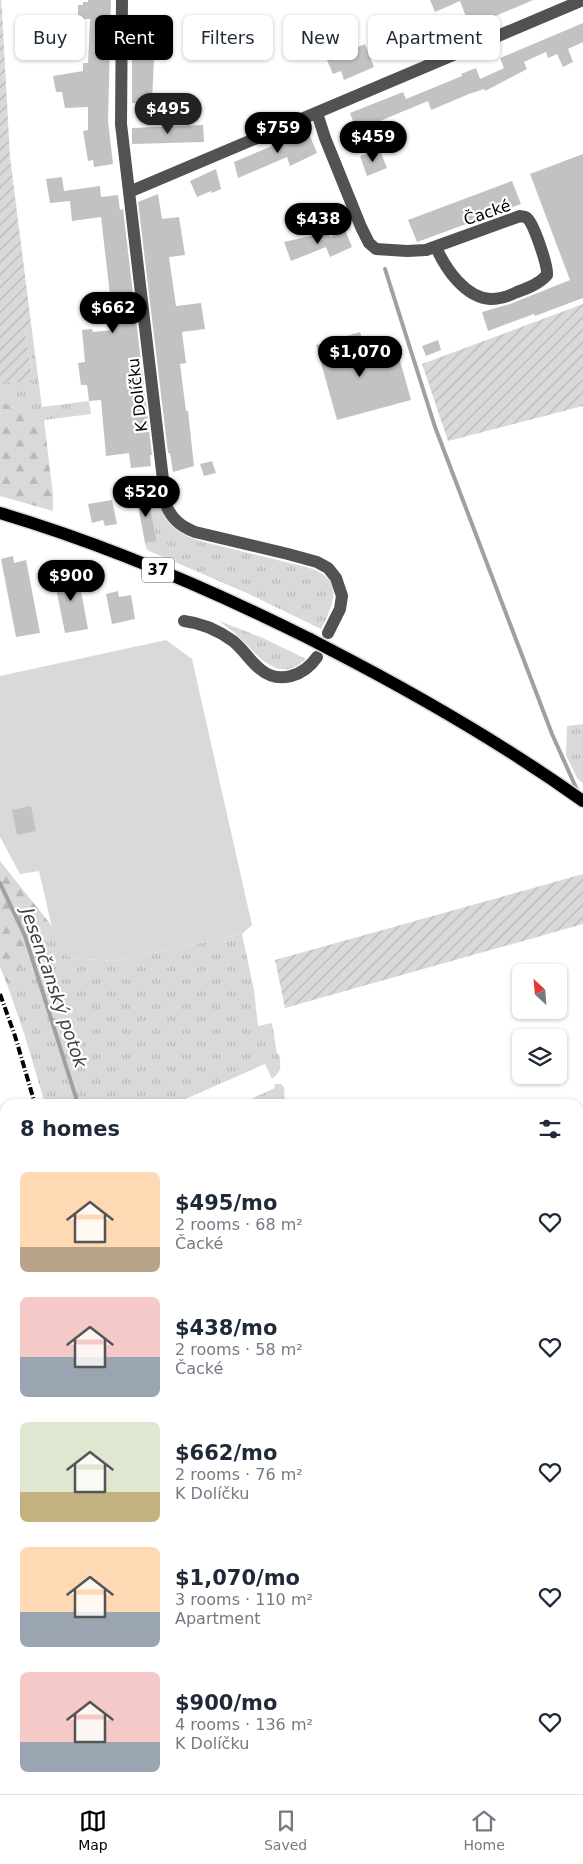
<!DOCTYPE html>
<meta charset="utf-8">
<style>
:root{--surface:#fff;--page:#f6f6f7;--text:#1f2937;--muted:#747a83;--line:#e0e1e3;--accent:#000}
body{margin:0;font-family:"DejaVu Sans",sans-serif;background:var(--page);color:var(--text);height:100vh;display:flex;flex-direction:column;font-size:19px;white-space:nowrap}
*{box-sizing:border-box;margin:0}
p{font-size:16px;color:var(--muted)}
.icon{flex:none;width:28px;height:28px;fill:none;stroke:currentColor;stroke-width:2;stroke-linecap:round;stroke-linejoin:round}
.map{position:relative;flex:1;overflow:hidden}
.panel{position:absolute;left:0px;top:1099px;width:584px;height:696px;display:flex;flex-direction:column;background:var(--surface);border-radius:15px 15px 0 0;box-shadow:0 1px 4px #0004}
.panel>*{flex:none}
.banner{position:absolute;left:15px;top:15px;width:554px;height:45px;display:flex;gap:10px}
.needle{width:32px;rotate:334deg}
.fabs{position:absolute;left:512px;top:964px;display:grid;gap:10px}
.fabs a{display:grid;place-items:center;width:55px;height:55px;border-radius:8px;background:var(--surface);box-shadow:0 1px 4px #0004;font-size:25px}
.price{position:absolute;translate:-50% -42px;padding:0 11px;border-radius:18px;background:var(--accent);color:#fff;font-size:16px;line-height:32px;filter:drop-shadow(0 1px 2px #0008)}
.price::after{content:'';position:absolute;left:50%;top:30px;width:15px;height:11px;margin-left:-8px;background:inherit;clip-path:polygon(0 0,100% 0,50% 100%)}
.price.current{background:#222;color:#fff}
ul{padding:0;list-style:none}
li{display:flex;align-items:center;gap:15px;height:125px;padding:0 20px}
li span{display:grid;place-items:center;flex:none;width:140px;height:100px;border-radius:8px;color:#555}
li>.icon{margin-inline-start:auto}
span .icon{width:60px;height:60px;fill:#fffc;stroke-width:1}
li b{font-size:21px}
h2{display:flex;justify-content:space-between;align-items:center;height:60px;padding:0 20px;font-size:21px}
.tag{padding:0 18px;border-radius:8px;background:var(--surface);box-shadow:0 1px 4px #0004;font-size:18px;line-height:45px}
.tag.current{background:var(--accent);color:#fff}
.dock{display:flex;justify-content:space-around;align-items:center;height:70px;border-top:1px solid var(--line);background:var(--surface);font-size:14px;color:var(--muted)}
.dock a{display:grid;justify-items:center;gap:2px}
.dock .current{color:var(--accent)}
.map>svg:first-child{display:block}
.grass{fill:url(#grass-tufts)}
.forest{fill:url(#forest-firs)}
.garden{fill:url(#garden-furrows)}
.pitch{fill:#d9d9d9}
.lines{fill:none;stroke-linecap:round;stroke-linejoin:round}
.stream{stroke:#a0a0a0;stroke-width:4}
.building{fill:#c2c2c2}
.major-casing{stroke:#dbdbdb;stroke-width:15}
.minor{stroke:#525252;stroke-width:12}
.major{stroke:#000;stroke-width:12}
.rail{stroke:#000;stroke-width:4;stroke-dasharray:8 2.5 1 2.5;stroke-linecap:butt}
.major-bridge-casing{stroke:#dbdbdb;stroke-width:15;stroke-linecap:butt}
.major-bridge{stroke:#000;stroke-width:12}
.labels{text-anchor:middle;stroke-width:4.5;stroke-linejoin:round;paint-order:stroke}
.shield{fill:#fff;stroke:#4c4c4c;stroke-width:1}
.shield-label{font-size:15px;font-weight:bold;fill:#000}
.street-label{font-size:16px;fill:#000;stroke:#fff}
.water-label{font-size:18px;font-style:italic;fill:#414141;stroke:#fff}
</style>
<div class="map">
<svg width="583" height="1794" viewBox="0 0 583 1794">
<defs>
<pattern id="grass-tufts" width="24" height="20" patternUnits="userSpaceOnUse" patternTransform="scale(1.25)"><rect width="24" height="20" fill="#d9d9d9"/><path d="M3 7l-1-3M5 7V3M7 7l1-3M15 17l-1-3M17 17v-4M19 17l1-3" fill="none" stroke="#b8b8b8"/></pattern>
<pattern id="forest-firs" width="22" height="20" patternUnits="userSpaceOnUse" patternTransform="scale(1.25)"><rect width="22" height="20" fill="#d9d9d9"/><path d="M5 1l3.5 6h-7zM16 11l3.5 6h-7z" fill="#b8b8b8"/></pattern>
<pattern id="garden-furrows" width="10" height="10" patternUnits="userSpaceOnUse" patternTransform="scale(1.25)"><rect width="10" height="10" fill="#d9d9d9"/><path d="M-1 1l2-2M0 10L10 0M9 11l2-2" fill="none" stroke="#b8b8b8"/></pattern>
</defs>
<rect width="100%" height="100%" fill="#fff"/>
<path class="grass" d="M25,331H32L42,407L89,401L91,414L44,420L0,402V382H33Z
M150,481L155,483C161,518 169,532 204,542L306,567C345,578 335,602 321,629L249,594L147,550L145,543L157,540L147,493L136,495L133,486Z
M219,621L263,638L306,659C278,686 257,654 238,636C232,630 225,626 219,621Z
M583,724V783L577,778L566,755L567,726Z
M52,926L57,945L71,958L115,961L242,934L254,990L258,1026L272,1023L277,1054H279C281,1067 282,1071 272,1079L265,1064L174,1104H45L24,1033L7,984Z
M274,1084H281L284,1087L285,1104H240L275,1088Z
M0,1162L5,1176V1550L0,1552Z
M5,1580V1726L0,1728V1582Z"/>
<path class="forest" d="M0,402L44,420L53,495V511L0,496Z
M0,861L52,926L7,984L0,967Z"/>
<path class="garden" d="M0,0H1L2,11L10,157L32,331H25L33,382H0Z
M583,304V406L448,441L422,364Z
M583,874V924L285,1008L275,960Z"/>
<path class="pitch" d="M166,640L192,659L252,925L242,934L115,961L71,958L60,952L56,945L39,871L20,874L0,837V676Z"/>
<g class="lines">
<path class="stream" d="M385,269L435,427L552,734L578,792
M0,883L25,936L78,1104
M579,1417L583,1416
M251,1790V1794"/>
</g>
<path class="building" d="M88,0H111L108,121L113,164L94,167L93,160L88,161L83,131L88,130V107L65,108L62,92H56L53,76L83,71V63H88L90,19H78V5H83V2H88Z
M430,0H533L470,27L460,1L435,12Z
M442,16L450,35L395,58L386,37L405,29L406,31Z
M583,23V42L568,49L573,62L563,67L557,54L548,58L546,52L524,62L527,69L485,91L484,89L469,94L431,110L428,101L375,123L376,126L358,134L350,113L403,92L406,99L462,76L461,74L476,68L480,79L504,68L500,58Z
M168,35V54H160V58H154L152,103H132V40L156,39Z
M355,41L358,47L365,44L374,67L344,80L341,71L333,74L327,60L342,54L340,48Z
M203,125L204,142L132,144V128Z
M308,131L317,153L290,166L287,157L238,178L234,162Z
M380,150L387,168L367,176L360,156Z
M583,154V298L535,316L534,314L488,331L482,312L510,304L570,280L530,174Z
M216,169L221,189L212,193L211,191L197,197L190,181Z
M62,177L64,191L100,186L101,197L118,195L120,210L123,209L152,455H150L151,466L131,468L129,453L106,456L101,400L89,401L87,385H81L78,363L85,362L82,330L92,329L93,332L114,330L101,217L72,221L70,201L50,203L46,179Z
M512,181L521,204L417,242L408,220Z
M158,194L162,219L179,217L185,255L169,257L176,306L201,303L205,329L182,332L186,363L180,364L186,411H188L194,466L173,472L170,453H168L138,202Z
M345,230L352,247L330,257L326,247L291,261L284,242L328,232L330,237Z
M360,332L370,365L399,357L411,400L337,420L316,345Z
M438,340L441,350L426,356L422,346Z
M212,461L216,473L204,476L200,464Z
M147,492L157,541L145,543L136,495Z
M112,500L117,524L105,526L103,520L92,523L88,504Z
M13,556L14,563L26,560L40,633L16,637L1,559Z
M65,571L66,576L78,575L88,629L65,633L53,573Z
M118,591L119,597L131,595L135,619L112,624L106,594Z
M31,806L36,831L17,835L12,810Z"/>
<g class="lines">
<defs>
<path id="major" d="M0,513C107,545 210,589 310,639
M331,650C418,695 503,744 583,801"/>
</defs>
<use href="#major" class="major-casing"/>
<path class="minor" d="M122,0L121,124L166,505C172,519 180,526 195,532L288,554L317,562L328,568L336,578L342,596L340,609L328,633
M317,113L325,138L361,227L369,243L376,249L407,251L426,250L520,216C523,217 524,216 527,218C534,224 548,266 547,275C539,284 528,288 517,292C509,296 500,299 491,299C465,298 445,268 436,247
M129,192L583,0
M184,621C202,623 219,631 233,641C243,649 250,661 260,669C279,685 304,676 317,657"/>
<use href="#major" class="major"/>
<path class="rail" d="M0,994L15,1036L35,1104
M206,1790V1794"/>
<defs>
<path id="major-bridge" d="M310,639L331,650"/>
</defs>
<use href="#major-bridge" class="major-bridge-casing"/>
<use href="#major-bridge" class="major-bridge"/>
</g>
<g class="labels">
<rect class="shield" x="142" y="557.5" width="32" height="25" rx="4"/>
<g class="shield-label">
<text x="158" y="575">37</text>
</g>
<g class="street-label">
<text transform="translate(487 212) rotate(-19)" y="6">Čacké</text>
<text transform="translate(137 395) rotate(-97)" y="6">K Dolíčku</text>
</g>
<g class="water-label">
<text transform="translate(54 988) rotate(71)" y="6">Jesenčanský potok</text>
</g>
</g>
</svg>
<div class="fabs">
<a><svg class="needle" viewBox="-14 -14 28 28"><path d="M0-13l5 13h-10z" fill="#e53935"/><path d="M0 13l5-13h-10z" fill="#747a83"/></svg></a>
<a><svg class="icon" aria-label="layers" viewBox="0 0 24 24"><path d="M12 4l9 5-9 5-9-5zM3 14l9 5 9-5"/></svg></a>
</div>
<b class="price current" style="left:168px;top:135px">$495</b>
<b class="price" style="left:278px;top:154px">$759</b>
<b class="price" style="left:373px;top:163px">$459</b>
<b class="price" style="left:318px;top:245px">$438</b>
<b class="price" style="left:113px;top:334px">$662</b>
<b class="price" style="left:360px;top:378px">$1,070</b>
<b class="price" style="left:146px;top:518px">$520</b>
<b class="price" style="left:71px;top:602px">$900</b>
<div class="banner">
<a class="tag">Buy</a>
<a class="tag current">Rent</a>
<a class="tag">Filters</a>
<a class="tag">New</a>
<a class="tag">Apartment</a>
</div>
<section class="panel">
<h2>8 homes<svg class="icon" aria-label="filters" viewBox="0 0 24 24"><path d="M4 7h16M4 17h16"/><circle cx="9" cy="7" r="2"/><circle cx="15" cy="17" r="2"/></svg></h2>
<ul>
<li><span style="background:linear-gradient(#ffd9b3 75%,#b9a48a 0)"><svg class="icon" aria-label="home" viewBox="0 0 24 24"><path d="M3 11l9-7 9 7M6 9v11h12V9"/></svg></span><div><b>$495/mo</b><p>2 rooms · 68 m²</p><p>Čacké</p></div><svg class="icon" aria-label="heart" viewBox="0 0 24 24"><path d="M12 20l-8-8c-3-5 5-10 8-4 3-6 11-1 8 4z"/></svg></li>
<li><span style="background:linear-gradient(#f6c9c9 60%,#9aa5b1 0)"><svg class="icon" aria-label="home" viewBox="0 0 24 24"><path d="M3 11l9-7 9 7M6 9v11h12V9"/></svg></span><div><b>$438/mo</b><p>2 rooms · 58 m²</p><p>Čacké</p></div><svg class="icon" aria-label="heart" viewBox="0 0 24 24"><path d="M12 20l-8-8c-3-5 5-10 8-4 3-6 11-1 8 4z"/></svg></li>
<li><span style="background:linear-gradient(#dfe7d0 70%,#c2b280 0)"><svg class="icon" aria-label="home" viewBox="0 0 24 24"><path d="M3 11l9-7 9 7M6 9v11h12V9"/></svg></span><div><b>$662/mo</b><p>2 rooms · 76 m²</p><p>K Dolíčku</p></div><svg class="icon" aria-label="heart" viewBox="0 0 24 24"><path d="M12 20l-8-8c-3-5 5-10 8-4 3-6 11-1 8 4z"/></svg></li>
<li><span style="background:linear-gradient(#ffd9b3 65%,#9aa5b1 0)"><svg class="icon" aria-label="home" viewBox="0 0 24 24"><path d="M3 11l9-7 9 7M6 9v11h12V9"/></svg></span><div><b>$1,070/mo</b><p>3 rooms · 110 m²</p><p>Apartment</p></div><svg class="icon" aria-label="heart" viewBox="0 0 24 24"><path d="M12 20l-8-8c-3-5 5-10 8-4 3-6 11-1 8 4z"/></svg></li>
<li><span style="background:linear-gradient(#f6c9c9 70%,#9aa5b1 0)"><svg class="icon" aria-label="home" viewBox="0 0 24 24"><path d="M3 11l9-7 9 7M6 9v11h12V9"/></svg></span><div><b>$900/mo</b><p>4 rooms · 136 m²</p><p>K Dolíčku</p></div><svg class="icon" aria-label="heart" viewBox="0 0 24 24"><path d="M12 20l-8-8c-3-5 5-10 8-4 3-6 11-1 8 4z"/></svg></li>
</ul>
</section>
</div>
<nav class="dock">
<a class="current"><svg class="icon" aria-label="map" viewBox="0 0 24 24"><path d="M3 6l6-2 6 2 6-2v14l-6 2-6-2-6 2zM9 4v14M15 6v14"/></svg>Map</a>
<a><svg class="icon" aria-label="saved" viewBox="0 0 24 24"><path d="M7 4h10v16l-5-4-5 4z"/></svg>Saved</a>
<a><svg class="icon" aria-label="home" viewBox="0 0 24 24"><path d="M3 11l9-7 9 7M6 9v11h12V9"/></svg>Home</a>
</nav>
